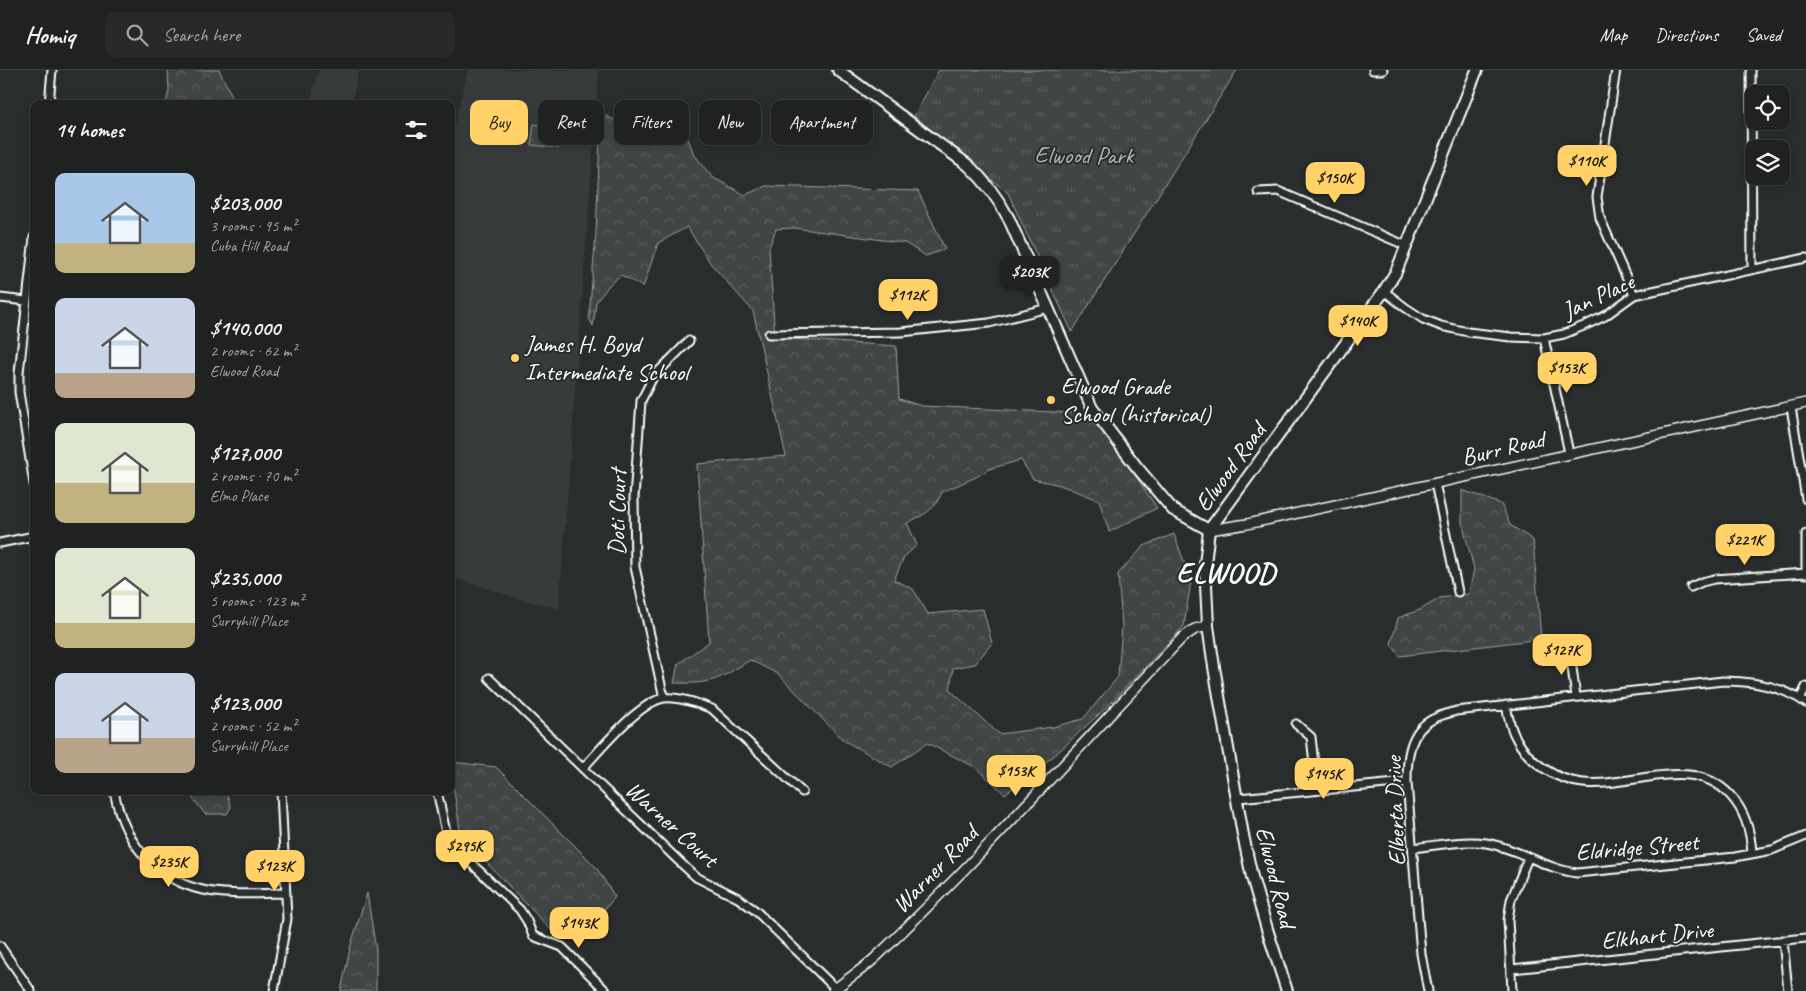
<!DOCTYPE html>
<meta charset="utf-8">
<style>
:root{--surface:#202222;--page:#282a2a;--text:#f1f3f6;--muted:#a2a4a5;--line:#3d3f40;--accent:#ffd166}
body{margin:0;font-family:Caveat,sans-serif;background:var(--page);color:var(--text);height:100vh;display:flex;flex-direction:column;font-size:19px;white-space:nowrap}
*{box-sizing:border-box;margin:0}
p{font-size:16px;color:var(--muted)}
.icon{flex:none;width:28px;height:28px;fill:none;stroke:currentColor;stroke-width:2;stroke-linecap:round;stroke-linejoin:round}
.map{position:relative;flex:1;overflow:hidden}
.details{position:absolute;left:30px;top:30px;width:425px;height:695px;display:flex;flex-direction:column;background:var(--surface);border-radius:10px;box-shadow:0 2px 8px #0003,0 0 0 1px var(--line)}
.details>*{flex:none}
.hud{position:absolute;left:470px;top:30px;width:475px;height:45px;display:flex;gap:10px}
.controls{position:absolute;left:1745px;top:15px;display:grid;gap:10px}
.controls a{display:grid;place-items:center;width:45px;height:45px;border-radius:10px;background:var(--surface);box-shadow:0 2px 8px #0003,0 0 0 1px var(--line);font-size:25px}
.price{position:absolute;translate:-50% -42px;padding:0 11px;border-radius:10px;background:var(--accent);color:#111;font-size:16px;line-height:32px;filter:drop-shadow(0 1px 2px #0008)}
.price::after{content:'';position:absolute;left:50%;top:30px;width:15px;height:11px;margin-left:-8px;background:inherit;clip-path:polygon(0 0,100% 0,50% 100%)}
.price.on{background:#222;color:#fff}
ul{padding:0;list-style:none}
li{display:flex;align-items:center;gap:15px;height:125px;padding:0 25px}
li span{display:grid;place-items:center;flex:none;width:140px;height:100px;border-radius:10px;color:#555}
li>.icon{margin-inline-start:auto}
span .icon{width:60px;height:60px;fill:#fffc;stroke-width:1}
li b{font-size:21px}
h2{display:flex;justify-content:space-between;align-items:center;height:60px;padding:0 25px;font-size:21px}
.tag{padding:0 18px;border-radius:10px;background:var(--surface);box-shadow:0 2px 8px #0003,0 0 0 1px var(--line);font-size:18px;line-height:45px}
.tag.on{background:var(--accent);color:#111}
header{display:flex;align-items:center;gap:30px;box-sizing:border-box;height:70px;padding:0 25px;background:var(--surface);border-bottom:1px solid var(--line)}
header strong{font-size:24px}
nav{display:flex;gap:28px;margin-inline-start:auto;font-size:18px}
.search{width:350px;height:45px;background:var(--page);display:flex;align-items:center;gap:12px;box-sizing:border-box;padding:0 18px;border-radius:10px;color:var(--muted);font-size:19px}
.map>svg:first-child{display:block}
.built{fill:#373a3b}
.green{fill:#414445;stroke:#a0a2a2}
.forest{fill:url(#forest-crowns);stroke:#a0a2a2}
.park{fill:url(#park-tufts);stroke:#a0a2a2}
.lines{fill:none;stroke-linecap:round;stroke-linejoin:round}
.minor-casing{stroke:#fff;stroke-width:11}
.tertiary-casing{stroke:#fff;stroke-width:12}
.secondary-casing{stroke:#fff;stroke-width:14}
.minor{stroke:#2a2d2e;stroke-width:7}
.tertiary{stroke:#2a2d2e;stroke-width:9}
.secondary{stroke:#2a2d2e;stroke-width:10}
.poi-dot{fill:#ffd166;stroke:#2a2d2e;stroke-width:2}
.labels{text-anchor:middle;stroke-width:4;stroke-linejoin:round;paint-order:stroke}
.park-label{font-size:24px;fill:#b3b4b5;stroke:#2a2d2e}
.street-label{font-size:24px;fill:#fff;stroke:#2a2d2e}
.poi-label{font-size:24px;fill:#fff;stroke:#2a2d2e;text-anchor:start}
.district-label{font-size:29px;font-weight:bold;letter-spacing:1px;fill:#fff;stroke:#2a2d2e}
</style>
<header>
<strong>Homiq</strong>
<div class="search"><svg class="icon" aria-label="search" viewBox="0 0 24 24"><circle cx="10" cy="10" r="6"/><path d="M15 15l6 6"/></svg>Search here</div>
<nav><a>Map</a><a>Directions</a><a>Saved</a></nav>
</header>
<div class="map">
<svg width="1806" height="921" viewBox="0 0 1806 921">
<defs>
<pattern id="forest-crowns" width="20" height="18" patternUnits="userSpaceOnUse" patternTransform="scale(1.25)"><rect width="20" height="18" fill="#414445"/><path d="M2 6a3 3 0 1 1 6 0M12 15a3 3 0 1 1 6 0" fill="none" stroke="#5e6061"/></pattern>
<pattern id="park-tufts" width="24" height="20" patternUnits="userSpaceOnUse" patternTransform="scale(1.25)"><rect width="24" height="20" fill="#414445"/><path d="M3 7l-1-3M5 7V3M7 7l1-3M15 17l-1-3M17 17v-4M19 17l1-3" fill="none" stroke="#5e6061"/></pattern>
</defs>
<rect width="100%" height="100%" fill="#2a2d2e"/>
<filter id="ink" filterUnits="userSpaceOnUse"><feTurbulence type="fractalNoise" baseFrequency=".02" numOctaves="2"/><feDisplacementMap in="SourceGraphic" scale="10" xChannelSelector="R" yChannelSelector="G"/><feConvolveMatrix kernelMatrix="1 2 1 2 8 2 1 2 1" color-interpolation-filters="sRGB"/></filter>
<g filter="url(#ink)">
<path class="built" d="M318,0H359L351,34H310Z
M468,0H599L559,539L520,529L451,507V69Z"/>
<path class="green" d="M495,47L526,49L524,76L493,74Z"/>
<path class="forest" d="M168,0H219L232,26L231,34H166L169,20Z
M601,43L623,55L636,66L671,56L688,69L694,84L712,107L745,125L766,116L918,121L945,179L926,186L905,173L795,158L776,159L769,178L775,268L896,276L899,329L922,336L1097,344L1130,398L1157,438L1109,462L1099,430L1060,415L1033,409L1021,390L989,399L976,407L942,422C934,441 925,444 907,453L917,475L904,487L894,510L913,519L928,544L983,539L992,573L975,594L953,598L950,620L999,664L1053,657L1083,649L1118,607L1122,556L1118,504L1144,476L1174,464L1191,511L1184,556L1111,633L1056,684L1005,724L975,697L927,673L892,697L843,670L778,604L750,590C718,610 713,614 674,613L678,594L709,572L697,394L786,386L753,241L711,194L687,157L658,173L643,217L621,205L610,214L596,232L593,256L589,248L596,163Z
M1462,420L1501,434L1510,455L1533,470L1541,569L1400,586L1391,574L1398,548L1420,540L1440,528L1469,524L1474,499L1462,452Z
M451,692L496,697L596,797L615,827L580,869L553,862L461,766L451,702Z
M187,721H226L231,737L227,744H205Z
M367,823L376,880V921H341L350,878Z"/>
<path class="park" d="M939,0H1237L1072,262L1008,123L914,46Z
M534,54L562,58L559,78L531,75Z"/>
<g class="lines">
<defs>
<path id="minor" d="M1373,0H1383
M1616,0L1597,127L1600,148L1634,225
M1751,0L1752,199
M49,34L52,0
M1258,122L1278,121L1407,176
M34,167L19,303V322L34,414
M1384,221L1406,238L1423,249L1441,256L1468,262L1511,267L1544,268L1564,264L1586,255L1605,246L1634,225L1806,188
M0,228L26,231
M769,264L901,262L989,253L1048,238
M1544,268L1569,383
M1791,337L1806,429
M1435,413L1458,522
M1806,464V504
M0,473L34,466
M1691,517L1702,512L1714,509L1806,503
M1570,583L1576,627
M489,608L685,797L696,807L738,828L756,841L836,919
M664,628L635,497L634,428L641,331L653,307L689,271
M1800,629L1806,617
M1506,635C1508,646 1510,658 1516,668C1528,692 1556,710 1583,713C1631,718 1692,684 1730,725C1746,742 1751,762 1752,784
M1296,654L1311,667L1317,720
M583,698C601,679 639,632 664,628C677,626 700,634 712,639L802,722
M114,721C125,779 163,819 224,823C244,825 265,823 286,823
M437,721L448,771L520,840L527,851L533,866L562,877L606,921
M1238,728L1407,712
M1414,778C1437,775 1463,770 1486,773C1518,778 1545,799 1577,803L1735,787L1772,780L1806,766
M1783,870L1788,921
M0,876L31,921
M1512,899L1806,868
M274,921L287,849L281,721
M1428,921L1421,884L1407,712C1407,688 1409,661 1433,649C1440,645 1449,643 1456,641L1723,611C1751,611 1782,616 1806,633
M1512,921L1508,850L1511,830L1528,788"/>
<path id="tertiary" d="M1209,460L1247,454L1806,333
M833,921C847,909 862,900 875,888C982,786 1081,675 1182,568L1195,559L1208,556"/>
<path id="secondary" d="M838,0L968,95C985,111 998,128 1009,149L1092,338L1136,396L1173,440L1209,460
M1287,921L1267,859L1252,807L1243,765L1214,597L1208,556L1205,494L1209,460L1384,221L1396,202L1477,0"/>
</defs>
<use href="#minor" class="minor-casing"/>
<use href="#tertiary" class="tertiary-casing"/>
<use href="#secondary" class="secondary-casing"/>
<use href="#minor" class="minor"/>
<use href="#tertiary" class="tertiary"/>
<use href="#secondary" class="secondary"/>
</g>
</g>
<g class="poi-dot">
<circle cx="515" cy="288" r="5"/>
<circle cx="1051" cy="330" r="5"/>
</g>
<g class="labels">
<g class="park-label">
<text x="1084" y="93">Elwood Park</text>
</g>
<g class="street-label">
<text transform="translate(1598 226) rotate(-25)" y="8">Jan Place</text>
<text transform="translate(1503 378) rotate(-13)" y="8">Burr Road</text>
<text transform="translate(1230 397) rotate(-54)" y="8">Elwood Road</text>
<text transform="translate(617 442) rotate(-89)" y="8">Doti Court</text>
<text transform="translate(1395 741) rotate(-92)" y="8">Elberta Drive</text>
<text transform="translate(672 754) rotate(42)" y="8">Warner Court</text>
<text transform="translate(1637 777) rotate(-5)" y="8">Eldridge Street</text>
<text transform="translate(935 799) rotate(-46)" y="8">Warner Road</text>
<text transform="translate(1276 807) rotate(76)" y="8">Elwood Road</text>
<text transform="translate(1657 865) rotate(-6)" y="8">Elkhart Drive</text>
</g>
<g class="poi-label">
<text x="525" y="282">James H. Boyd<tspan x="525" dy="28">Intermediate School</tspan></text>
<text x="1061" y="324">Elwood Grade<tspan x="1061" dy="28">School (historical)</tspan></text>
</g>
<g class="district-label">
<text x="1226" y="512">ELWOOD</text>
</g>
</g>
</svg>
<div class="controls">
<a><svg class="icon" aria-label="locate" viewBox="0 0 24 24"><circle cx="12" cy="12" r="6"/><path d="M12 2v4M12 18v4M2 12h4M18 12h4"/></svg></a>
<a><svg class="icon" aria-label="layers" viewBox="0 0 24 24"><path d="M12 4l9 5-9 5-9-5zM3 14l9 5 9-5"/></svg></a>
</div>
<b class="price" style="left:1587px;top:117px">$110K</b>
<b class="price" style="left:1335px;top:134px">$150K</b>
<b class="price on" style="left:1030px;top:228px">$203K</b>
<b class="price" style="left:908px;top:251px">$112K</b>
<b class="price" style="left:1358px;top:277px">$140K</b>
<b class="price" style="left:1567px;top:324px">$153K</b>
<b class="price" style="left:1745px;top:496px">$221K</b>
<b class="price" style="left:1562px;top:606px">$127K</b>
<b class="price" style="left:1016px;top:727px">$153K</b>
<b class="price" style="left:1324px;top:730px">$145K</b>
<b class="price" style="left:465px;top:802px">$295K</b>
<b class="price" style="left:169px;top:818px">$235K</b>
<b class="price" style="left:275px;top:822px">$123K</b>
<b class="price" style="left:579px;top:879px">$143K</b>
<div class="hud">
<a class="tag on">Buy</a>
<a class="tag">Rent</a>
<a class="tag">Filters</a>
<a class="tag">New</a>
<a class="tag">Apartment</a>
</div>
<section class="details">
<h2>14 homes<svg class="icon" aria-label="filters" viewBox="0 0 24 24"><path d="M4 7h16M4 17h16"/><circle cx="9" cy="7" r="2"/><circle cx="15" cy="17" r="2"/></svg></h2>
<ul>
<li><span style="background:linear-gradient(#a9c7e8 70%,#c2b280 0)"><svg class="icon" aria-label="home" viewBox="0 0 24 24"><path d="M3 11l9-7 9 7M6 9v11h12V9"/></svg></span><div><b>$203,000</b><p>3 rooms · 95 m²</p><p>Cuba Hill Road</p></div></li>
<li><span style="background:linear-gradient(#c9d6e8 75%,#b9a48a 0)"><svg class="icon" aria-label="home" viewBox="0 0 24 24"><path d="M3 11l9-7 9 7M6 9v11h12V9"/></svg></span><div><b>$140,000</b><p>2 rooms · 62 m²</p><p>Elwood Road</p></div></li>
<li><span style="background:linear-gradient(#dfe7d0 60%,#c2b280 0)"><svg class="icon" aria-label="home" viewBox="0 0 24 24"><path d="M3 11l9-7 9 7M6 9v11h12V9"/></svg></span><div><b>$127,000</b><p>2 rooms · 70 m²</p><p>Elmo Place</p></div></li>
<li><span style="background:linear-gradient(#dfe7d0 75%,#c2b280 0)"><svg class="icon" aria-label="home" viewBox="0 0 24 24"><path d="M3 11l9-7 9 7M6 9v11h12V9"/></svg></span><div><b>$235,000</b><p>5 rooms · 123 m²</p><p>Surryhill Place</p></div></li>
<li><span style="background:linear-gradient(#c9d6e8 65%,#b9a48a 0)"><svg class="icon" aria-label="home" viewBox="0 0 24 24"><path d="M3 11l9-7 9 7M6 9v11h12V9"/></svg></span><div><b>$123,000</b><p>2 rooms · 52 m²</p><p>Surryhill Place</p></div></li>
</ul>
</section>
</div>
